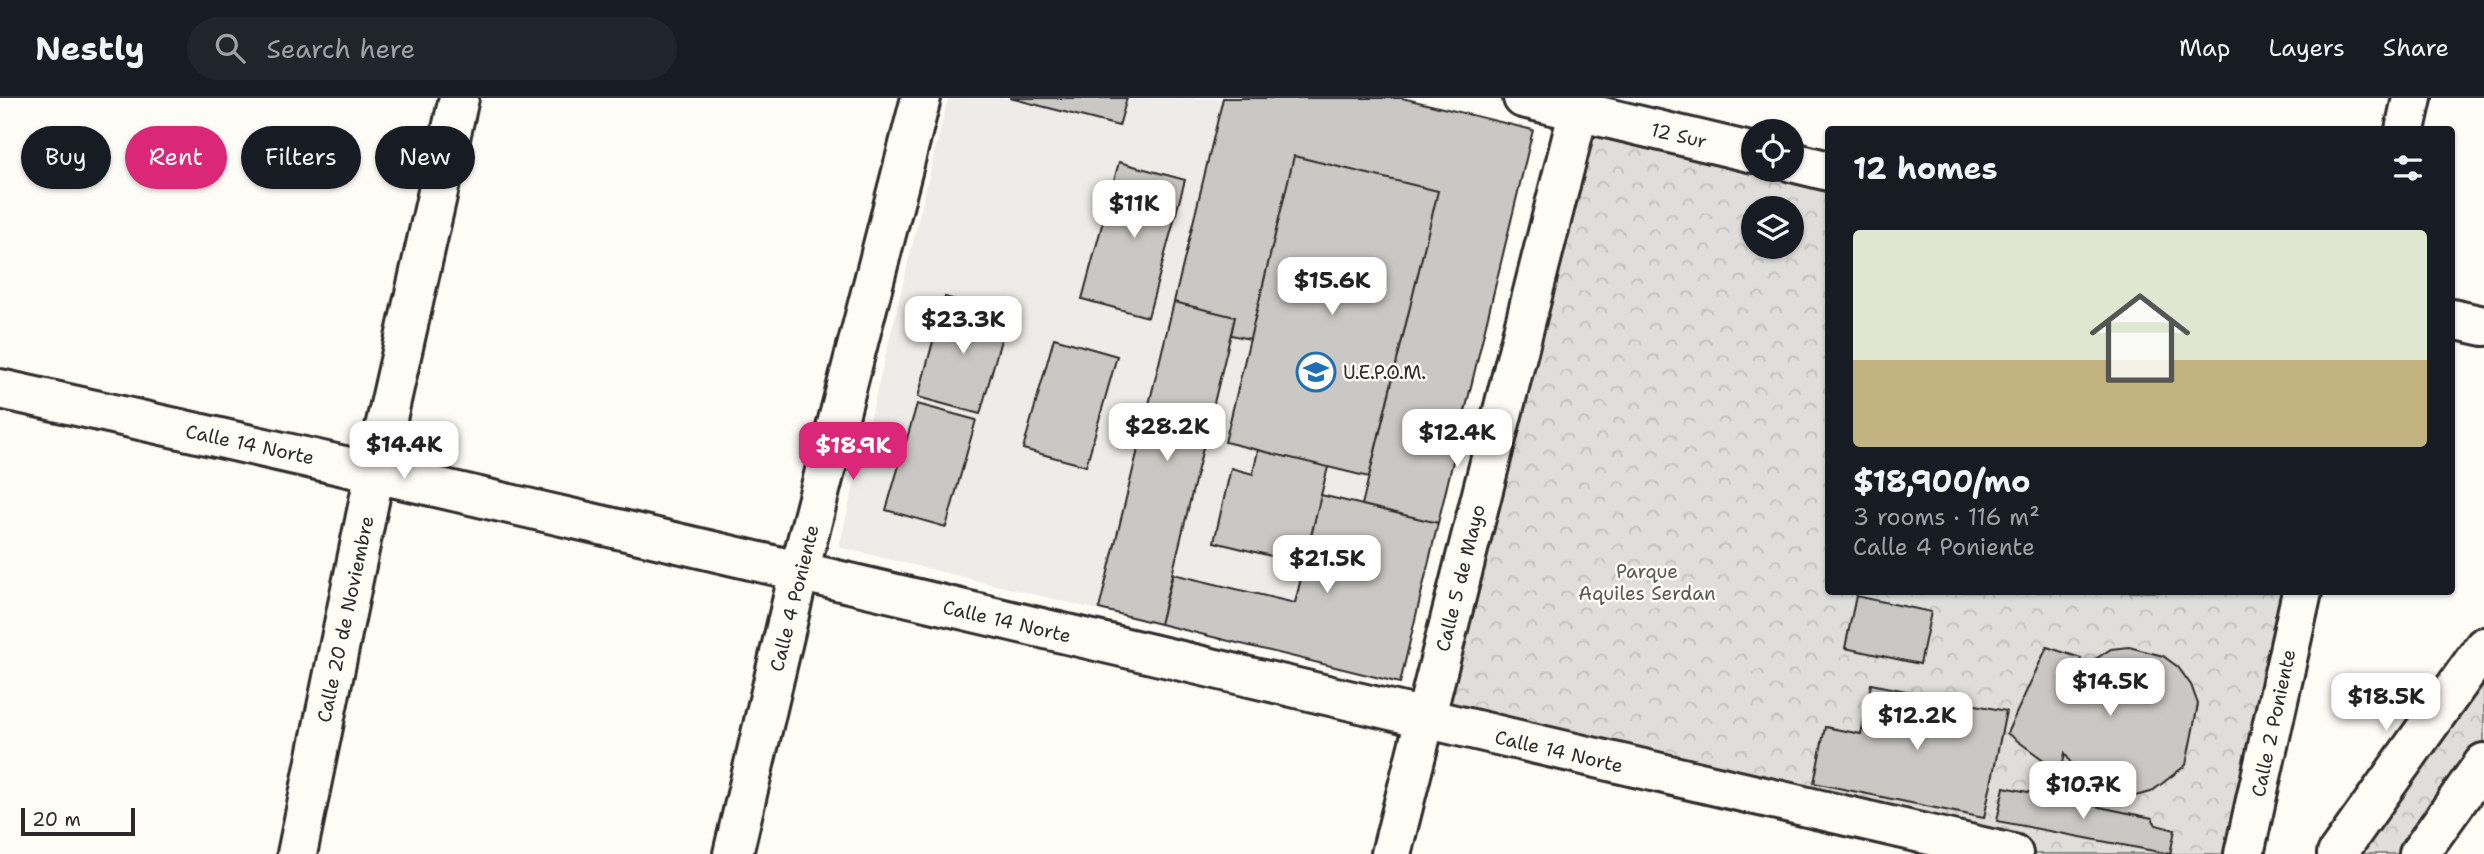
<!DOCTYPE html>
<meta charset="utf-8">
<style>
:root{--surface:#171b24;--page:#20242c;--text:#f1f3f6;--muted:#9ea1a6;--line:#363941;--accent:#db2777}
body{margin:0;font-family:"Shantell Sans",sans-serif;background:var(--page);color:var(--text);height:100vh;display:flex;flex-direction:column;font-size:26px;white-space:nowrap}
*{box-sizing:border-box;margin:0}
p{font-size:23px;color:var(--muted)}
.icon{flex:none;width:38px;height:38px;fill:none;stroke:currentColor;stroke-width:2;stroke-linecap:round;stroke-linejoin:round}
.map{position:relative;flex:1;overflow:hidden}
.panel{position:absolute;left:1825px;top:28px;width:630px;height:469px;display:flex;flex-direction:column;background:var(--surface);border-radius:7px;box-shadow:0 2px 5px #0004}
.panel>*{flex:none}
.banner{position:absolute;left:21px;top:28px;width:665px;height:63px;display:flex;gap:14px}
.fabs{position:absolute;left:1741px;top:21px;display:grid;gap:14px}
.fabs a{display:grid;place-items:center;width:63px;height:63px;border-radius:50%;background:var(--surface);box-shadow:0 2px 5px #0004;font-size:35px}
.scale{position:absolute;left:21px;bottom:18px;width:114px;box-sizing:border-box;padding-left:7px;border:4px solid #2b2b2b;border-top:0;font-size:19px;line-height:24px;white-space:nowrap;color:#2b2b2b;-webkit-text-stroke:5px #fdfcf7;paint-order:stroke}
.price{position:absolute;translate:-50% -60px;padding:0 16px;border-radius:14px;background:#fff;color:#222;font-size:23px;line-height:46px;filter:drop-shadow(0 2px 4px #0008)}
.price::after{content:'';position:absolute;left:50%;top:42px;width:21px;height:16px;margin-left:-10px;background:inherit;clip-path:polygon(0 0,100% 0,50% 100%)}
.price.active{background:var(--accent);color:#fff}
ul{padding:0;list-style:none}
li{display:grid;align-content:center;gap:14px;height:371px;padding:0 28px}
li+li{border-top:2px solid var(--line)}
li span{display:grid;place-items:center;height:217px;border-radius:7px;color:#555}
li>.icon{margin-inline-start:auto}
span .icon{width:126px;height:126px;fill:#fffc;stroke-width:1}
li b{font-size:30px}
h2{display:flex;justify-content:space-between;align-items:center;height:84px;padding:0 28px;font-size:30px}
.tag{padding:0 24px;border-radius:32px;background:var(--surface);box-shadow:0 2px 5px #0004;font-size:24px;line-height:63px}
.tag.active{background:var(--accent);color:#fff}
header{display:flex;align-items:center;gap:42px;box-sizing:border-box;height:98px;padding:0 35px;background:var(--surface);border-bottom:2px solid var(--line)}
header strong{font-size:33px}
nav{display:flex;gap:38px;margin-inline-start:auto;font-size:24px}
.search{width:490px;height:63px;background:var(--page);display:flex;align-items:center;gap:18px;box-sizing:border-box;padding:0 24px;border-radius:38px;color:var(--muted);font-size:26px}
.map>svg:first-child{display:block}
.built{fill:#edece8}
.park{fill:url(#park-crowns);stroke:#858482;stroke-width:2;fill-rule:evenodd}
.building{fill:#c9c8c4;stroke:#2b2b2b;stroke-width:2}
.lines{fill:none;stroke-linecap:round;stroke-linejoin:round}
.street-casing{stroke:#2b2b2b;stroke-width:44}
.primary-casing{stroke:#2b2b2b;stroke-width:44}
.street{stroke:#fdfcf7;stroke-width:38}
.primary{stroke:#fdfcf7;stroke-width:38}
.labels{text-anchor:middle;stroke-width:5;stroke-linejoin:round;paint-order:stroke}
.street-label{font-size:19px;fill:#2b2b2b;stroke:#fdfcf7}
.poi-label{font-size:19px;fill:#2b2b2b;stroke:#fdfcf7;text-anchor:start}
.park-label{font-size:19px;fill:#585857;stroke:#fdfcf7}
</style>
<header>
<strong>Nestly</strong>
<div class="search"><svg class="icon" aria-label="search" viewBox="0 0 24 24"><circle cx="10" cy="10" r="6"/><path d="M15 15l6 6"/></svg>Search here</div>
<nav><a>Map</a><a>Layers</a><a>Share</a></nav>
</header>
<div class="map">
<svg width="2484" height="756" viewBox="0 0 2484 756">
<defs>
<pattern id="park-crowns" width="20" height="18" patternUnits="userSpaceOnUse" patternTransform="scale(1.75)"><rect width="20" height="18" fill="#dfdeda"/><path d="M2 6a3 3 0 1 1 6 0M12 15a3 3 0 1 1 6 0" fill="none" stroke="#c0bfbb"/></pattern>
</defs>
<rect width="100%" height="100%" fill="#fdfcf7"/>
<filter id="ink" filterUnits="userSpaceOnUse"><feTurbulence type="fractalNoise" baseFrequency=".0143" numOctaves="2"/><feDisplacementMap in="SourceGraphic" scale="14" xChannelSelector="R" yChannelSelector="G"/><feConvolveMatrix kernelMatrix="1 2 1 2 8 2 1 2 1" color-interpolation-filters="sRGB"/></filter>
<g filter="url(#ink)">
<path class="built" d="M948,0H1402L1533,32L1400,585L839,449Z"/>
<path class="park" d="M1579,13L1754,72L1829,73V494H2302L2244,756H2013L1424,622ZM1754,110H1792V149H1754Z
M2484,549V665L2419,756H2337Z"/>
<path class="building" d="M1010,0H1127L1119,28Z
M1223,0H1402L1533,32L1438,425L1362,407L1438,93L1294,58L1250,241L1231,237L1235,219L1174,204Z
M1294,58L1438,93L1369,379L1225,344Z
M1119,64L1185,82L1148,219L1082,201Z
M945,199L1008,217L980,316L918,299Z
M1174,204L1235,219L1160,526L1099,511Z
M1054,240L1117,258L1086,368L1023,351Z
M917,306L976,322L946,429L886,412Z
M1258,352L1328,369L1304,466L1214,444L1231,370L1253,376Z
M1321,397L1438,425L1400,585L1160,526L1173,476L1295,505Z
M1856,498L1931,514L1920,566L1845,550Z
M2047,549L2081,560L2080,571L2111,551L2129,549L2163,558L2178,569L2191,587L2198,606L2186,667L2151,694L2131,699L2093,689L2079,680L2065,655L2061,675L2007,635Z
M1871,586L2006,613L1984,720L1814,685L1825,629L1861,636Z
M2004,689L2152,720L2156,727L2175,732L2170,756L1997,723Z"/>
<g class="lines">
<defs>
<path id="street" d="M1523,0L1754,55
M1792,64L1829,73
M0,291C673,439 1342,604 2013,756
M297,756L375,374L459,0
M733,756L799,474L921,0
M1391,756L1582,0
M2244,756L2302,494
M2337,756L2484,549
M2419,756L2484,665"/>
<path id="primary" d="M2405,32L2412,0
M2452,221L2484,228"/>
</defs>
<use href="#street" class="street-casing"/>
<use href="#primary" class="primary-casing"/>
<use href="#street" class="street"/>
<use href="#primary" class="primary"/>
</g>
</g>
<defs>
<symbol id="school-ring" viewBox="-11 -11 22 22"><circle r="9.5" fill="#fdfcf7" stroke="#1f6fb2" stroke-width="1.5"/><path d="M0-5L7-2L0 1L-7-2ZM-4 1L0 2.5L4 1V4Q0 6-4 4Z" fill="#1f6fb2"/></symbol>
</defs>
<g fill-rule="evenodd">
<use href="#school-ring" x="1294" y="252" width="44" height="44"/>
</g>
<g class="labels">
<g class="street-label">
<text transform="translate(1679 37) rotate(13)" y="7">12 Sur</text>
<text transform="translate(250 346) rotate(12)" y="7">Calle 14 Norte</text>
<text transform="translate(1460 480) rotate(-76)" y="7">Calle 5 de Mayo</text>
<text transform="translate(794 500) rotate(-76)" y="7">Calle 4 Poniente</text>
<text transform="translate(345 521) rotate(-78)" y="7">Calle 20 de Noviembre</text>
<text transform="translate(1007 523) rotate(13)" y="7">Calle 14 Norte</text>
<text transform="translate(2273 625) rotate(-78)" y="7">Calle 2 Poniente</text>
<text transform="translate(1559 653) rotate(13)" y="7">Calle 14 Norte</text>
</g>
<g class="poi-label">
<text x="1343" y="281">U.E.P.O.M.</text>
</g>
<g class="park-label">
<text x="1647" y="480">Parque<tspan x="1647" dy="22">Aquiles Serdan</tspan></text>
</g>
</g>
</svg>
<div class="fabs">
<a><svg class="icon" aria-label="locate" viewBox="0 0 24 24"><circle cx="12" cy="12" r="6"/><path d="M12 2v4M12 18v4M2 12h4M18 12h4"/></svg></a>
<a><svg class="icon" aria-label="layers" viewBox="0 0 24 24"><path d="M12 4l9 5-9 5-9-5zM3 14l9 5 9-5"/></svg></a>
</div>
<div class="scale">20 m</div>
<b class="price" style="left:1134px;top:142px">$11K</b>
<b class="price" style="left:1332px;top:219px">$15.6K</b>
<b class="price" style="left:963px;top:258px">$23.3K</b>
<b class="price" style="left:1167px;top:365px">$28.2K</b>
<b class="price" style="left:1457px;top:371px">$12.4K</b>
<b class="price" style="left:404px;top:383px">$14.4K</b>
<b class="price active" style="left:853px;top:384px">$18.9K</b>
<b class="price" style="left:1327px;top:497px">$21.5K</b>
<b class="price" style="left:2110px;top:620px">$14.5K</b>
<b class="price" style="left:2386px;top:635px">$18.5K</b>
<b class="price" style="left:1917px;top:654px">$12.2K</b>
<b class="price" style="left:2083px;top:723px">$10.7K</b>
<div class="banner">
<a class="tag">Buy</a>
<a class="tag active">Rent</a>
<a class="tag">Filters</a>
<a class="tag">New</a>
</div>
<section class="panel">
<h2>12 homes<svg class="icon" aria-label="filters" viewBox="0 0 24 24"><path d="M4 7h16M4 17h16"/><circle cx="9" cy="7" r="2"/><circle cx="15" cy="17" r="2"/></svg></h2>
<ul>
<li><span style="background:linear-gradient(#dfe7d0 60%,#c2b280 0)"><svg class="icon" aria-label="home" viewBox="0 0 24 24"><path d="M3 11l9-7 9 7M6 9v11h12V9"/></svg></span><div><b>$18,900/mo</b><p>3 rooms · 116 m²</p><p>Calle 4 Poniente</p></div></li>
</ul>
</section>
</div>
